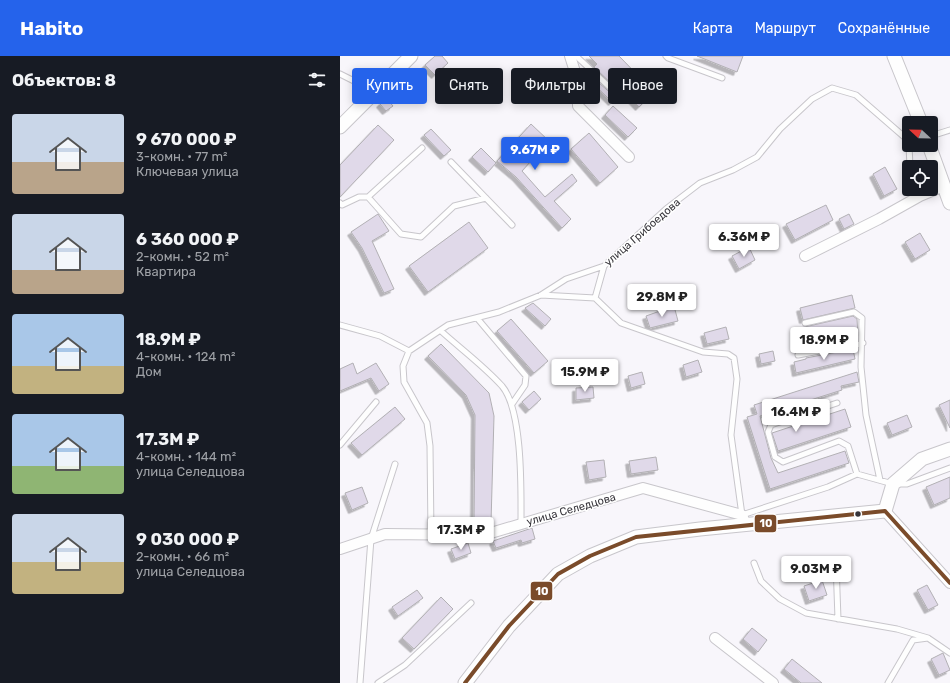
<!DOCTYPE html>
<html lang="ru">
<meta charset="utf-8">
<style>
:root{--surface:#171b24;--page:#20242c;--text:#f1f3f6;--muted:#9ea1a6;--accent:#2563eb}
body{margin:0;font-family:Rubik,sans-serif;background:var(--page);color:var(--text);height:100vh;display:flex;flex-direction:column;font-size:15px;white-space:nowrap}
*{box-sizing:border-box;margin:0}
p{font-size:13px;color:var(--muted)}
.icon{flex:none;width:22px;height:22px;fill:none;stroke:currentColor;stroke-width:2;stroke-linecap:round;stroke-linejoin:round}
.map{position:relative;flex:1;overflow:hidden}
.side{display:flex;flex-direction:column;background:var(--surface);width:340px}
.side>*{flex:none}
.hud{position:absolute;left:12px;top:12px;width:380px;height:36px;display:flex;gap:8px}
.needle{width:26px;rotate:292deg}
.fabs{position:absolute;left:562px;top:60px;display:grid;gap:8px}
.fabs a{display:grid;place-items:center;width:36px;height:36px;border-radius:4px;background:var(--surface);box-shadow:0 2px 10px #0003;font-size:20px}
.price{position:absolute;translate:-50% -34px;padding:0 9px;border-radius:4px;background:#fff;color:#222;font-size:13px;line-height:26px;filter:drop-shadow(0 1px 2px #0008)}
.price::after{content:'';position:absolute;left:50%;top:24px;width:12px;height:9px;margin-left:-6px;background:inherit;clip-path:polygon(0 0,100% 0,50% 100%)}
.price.on{background:var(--accent);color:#fff}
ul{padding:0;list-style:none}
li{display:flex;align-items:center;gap:12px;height:100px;padding:0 12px}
li span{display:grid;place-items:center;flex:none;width:112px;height:80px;border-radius:4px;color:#555}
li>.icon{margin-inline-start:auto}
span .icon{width:48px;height:48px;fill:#fffc;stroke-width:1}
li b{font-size:17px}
h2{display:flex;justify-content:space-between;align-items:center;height:48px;padding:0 12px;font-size:17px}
.pill{padding:0 14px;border-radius:4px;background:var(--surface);box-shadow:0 2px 10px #0003;font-size:14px;line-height:36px}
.pill.on{background:var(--accent);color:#fff}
header{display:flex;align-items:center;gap:24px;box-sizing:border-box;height:56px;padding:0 20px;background:var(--accent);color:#fff}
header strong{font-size:19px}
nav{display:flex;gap:22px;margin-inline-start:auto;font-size:14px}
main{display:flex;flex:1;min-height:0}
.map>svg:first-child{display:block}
.building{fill:#e0d9e9;stroke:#b2b0b4;filter:url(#shadow)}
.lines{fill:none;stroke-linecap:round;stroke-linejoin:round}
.service-casing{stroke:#c8c6cb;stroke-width:7}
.minor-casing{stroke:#c8c6cb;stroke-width:12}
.tertiary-casing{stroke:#c8c6cb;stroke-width:15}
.service{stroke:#fefefe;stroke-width:5}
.minor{stroke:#fefefe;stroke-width:10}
.tertiary{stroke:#fefefe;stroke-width:13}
.bus-1-casing{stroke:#fff;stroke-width:7}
.bus-1{stroke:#7a4b2a;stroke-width:4}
.bus-dot{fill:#36343a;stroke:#fff;stroke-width:1.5}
.labels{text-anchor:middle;stroke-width:3;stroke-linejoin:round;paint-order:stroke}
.street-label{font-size:11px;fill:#36343a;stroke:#fff}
.line-badge{stroke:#fff;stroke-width:1.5}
.badge-label{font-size:11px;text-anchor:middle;font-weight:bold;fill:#fff}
</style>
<header>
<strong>Habito</strong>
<nav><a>Карта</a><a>Маршрут</a><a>Сохранённые</a></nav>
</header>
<main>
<section class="side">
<h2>Объектов: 8<svg class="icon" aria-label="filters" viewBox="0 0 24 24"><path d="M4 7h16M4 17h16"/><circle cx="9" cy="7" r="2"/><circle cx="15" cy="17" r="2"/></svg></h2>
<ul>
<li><span style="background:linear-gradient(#c9d6e8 60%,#b9a48a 0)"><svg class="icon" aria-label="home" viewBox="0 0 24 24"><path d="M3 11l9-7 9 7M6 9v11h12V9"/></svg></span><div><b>9 670 000 ₽</b><p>3-комн. · 77 m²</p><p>Ключевая улица</p></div></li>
<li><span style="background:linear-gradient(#c9d6e8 70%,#b9a48a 0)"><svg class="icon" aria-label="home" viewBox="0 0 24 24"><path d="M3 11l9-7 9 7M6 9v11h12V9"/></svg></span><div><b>6 360 000 ₽</b><p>2-комн. · 52 m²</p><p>Квартира</p></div></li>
<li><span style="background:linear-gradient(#a9c7e8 65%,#c2b280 0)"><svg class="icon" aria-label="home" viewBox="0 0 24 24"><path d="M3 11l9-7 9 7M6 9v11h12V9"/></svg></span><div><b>18.9M ₽</b><p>4-комн. · 124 m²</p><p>Дом</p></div></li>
<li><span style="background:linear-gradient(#a9c7e8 65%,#8fb573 0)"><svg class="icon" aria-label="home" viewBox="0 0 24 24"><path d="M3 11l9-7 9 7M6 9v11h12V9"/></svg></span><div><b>17.3M ₽</b><p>4-комн. · 144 m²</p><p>улица Селедцова</p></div></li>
<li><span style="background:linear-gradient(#c9d6e8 60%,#c2b280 0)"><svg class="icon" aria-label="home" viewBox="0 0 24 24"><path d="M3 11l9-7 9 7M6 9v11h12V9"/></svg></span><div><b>9 030 000 ₽</b><p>2-комн. · 66 m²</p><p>улица Селедцова</p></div></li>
</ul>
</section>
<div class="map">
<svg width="610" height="627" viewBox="0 0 610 627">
<defs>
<filter id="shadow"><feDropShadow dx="-3.5" dy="3.5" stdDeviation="0" flood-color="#0004"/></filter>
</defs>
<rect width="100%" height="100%" fill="#f8f6fb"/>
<path class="building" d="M95,0H102L108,7L95,19L85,9Z
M249,0H279L314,36L299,51L283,34L281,37L254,11L257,8Z
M357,0H403L397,16Z
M248,17L276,42L272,46L245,20Z
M46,42L53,50L46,55L40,48Z
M273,50L297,72L288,81L265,59Z
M191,68L209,85L182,115L205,141L232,118L237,125L214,145L231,163L222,172L176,121L157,105Z
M38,69L54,84L0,141V109Z
M91,73L111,94L104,100L84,79Z
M249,77L278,111L260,127L231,93Z
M141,92L156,107L148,116L132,101Z
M545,111L557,133L544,140L533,118Z
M486,149L493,164L455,184L446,168Z
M38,158L49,175L32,185L54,233L44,237L22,192L11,176Z
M509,158L514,168L504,173L499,163Z
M129,166L148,192L88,236L69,210Z
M580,177L590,194L575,203L565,186Z
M409,191L415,204L399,213L392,200Z
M512,239L515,252L463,264L460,252Z
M193,247L211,263L205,270L185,252Z
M334,250L338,265L310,272L306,260Z
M513,260L517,263L518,280L511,282V285L464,294L460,272Z
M171,263L208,305L194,317L157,275Z
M386,271L389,283L367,288L364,277Z
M101,288L149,337L154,360L151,467H134L135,359L126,339L88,300Z
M513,293L515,303L456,317L454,306L466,303V302Z
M433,295L435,305L421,308L419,298Z
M358,304L362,316L346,321L343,309Z
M13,307L17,318L36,307L49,328L39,335L31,322L0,335V313Z
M302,316L305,328L291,332L288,320Z
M517,316L519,326L501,330L502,334L420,360L431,402L438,417L505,395L509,407L430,433L407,361L417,358L414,349Z
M253,331L254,342L236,344V332Z
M194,335L201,343L189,354L182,346Z
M610,344V372L599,349Z
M55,351L65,363L22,399L11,387Z
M505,353L511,371L438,395L432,377Z
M567,359L572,371L552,379L547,367Z
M316,401L318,414L291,418L289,405Z
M264,404L266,421L249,424L246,406Z
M610,421V442L594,449L586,431Z
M22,431L28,447L12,454L5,437Z
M192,472L195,483L182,487L181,484L156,492L153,485Z
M128,487L131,497L115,503L111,493Z
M482,524L487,539L469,545L464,530Z
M587,529L598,549L588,554L577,534Z
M77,534L83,542L58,560L52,551Z
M101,541L113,553L74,593L62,582Z
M412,572L427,584L418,596L403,583Z
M603,597L610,614L599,619L591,603Z
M452,603L482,627H461L444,613Z"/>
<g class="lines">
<defs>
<path id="service" d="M236,0L277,38
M326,0L328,2L382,22
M0,18L34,35
M591,80L610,74
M569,89L570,111
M111,106L172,169
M28,141L82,92
M0,147L2,149L19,141H28L61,178L81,181L114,150L146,142
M201,239L255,242L281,267L363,296L388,298L394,302L397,323L391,379L402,459L488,431L517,418L553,428H567L610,412
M255,242L264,210
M137,262L186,320L185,329L172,348
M465,267L514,256L522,262L521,311L526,359L540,424
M0,269L40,280L69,295
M101,275C121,293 144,310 162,330C183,355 181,435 181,468
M458,299L523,287
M497,347L431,369L428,376L435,401L443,406L499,385L508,390L517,418
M0,389L36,346
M91,479L90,390L87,367L64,326L63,310L69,295L108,269L159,256L201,239L226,223L264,210L326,153L360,127L393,114L417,101L440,73L472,43L492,32L516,39L569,85
M414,507L421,525L440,543L466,557L557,573L588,582
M496,507L498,563
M20,627L31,483L55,408
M38,627L65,609L131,547
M548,627L573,584L588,582L610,597"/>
<path id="minor" d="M230,0L237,22L238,50L289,101
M465,200L539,163L580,140L604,130
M545,455L610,527
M0,493L45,478L144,479L303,432L402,459L406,469
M375,582L433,627"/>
<path id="tertiary" d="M554,0L581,67
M0,71L71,0
M589,89L610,147
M125,627L169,570L218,518L250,500L296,481L360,473L545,455L553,428L582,403L610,393"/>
</defs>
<use href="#service" class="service-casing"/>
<use href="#minor" class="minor-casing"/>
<use href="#tertiary" class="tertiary-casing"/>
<use href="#service" class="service"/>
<use href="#minor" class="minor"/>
<use href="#tertiary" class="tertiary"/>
<defs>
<path id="bus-1" d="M545,455L610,527
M125,627L169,570L218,518L250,500L296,481L545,455"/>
</defs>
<use href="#bus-1" class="bus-1-casing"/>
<use href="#bus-1" class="bus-1"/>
</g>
<circle class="bus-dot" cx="518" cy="458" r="3.5"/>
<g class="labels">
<g class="street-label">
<text transform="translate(302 176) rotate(-41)" y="4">улица Грибоедова</text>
<text transform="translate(231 453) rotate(-16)" y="4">улица Селедцова</text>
</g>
</g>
<g class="line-badge">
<rect x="414" y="458" width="23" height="19" rx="4" fill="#7a4b2a"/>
<rect x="190" y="525" width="23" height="20" rx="4" fill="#7a4b2a"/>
</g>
<g class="badge-label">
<text x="426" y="471">10</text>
<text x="202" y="539">10</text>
</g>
</svg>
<div class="fabs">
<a><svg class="needle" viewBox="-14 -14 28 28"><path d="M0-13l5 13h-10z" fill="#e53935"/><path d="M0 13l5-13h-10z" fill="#9ea1a6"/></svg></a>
<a><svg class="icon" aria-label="locate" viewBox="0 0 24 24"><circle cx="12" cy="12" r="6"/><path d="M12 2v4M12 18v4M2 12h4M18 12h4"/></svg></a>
</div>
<b class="price on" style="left:195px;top:115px">9.67M ₽</b>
<b class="price" style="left:404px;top:202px">6.36M ₽</b>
<b class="price" style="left:322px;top:262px">29.8M ₽</b>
<b class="price" style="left:484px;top:305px">18.9M ₽</b>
<b class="price" style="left:245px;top:337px">15.9M ₽</b>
<b class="price" style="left:456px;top:377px">16.4M ₽</b>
<b class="price" style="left:121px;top:495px">17.3M ₽</b>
<b class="price" style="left:476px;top:534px">9.03M ₽</b>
<div class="hud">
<a class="pill on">Купить</a>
<a class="pill">Снять</a>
<a class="pill">Фильтры</a>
<a class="pill">Новое</a>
</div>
</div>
</main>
